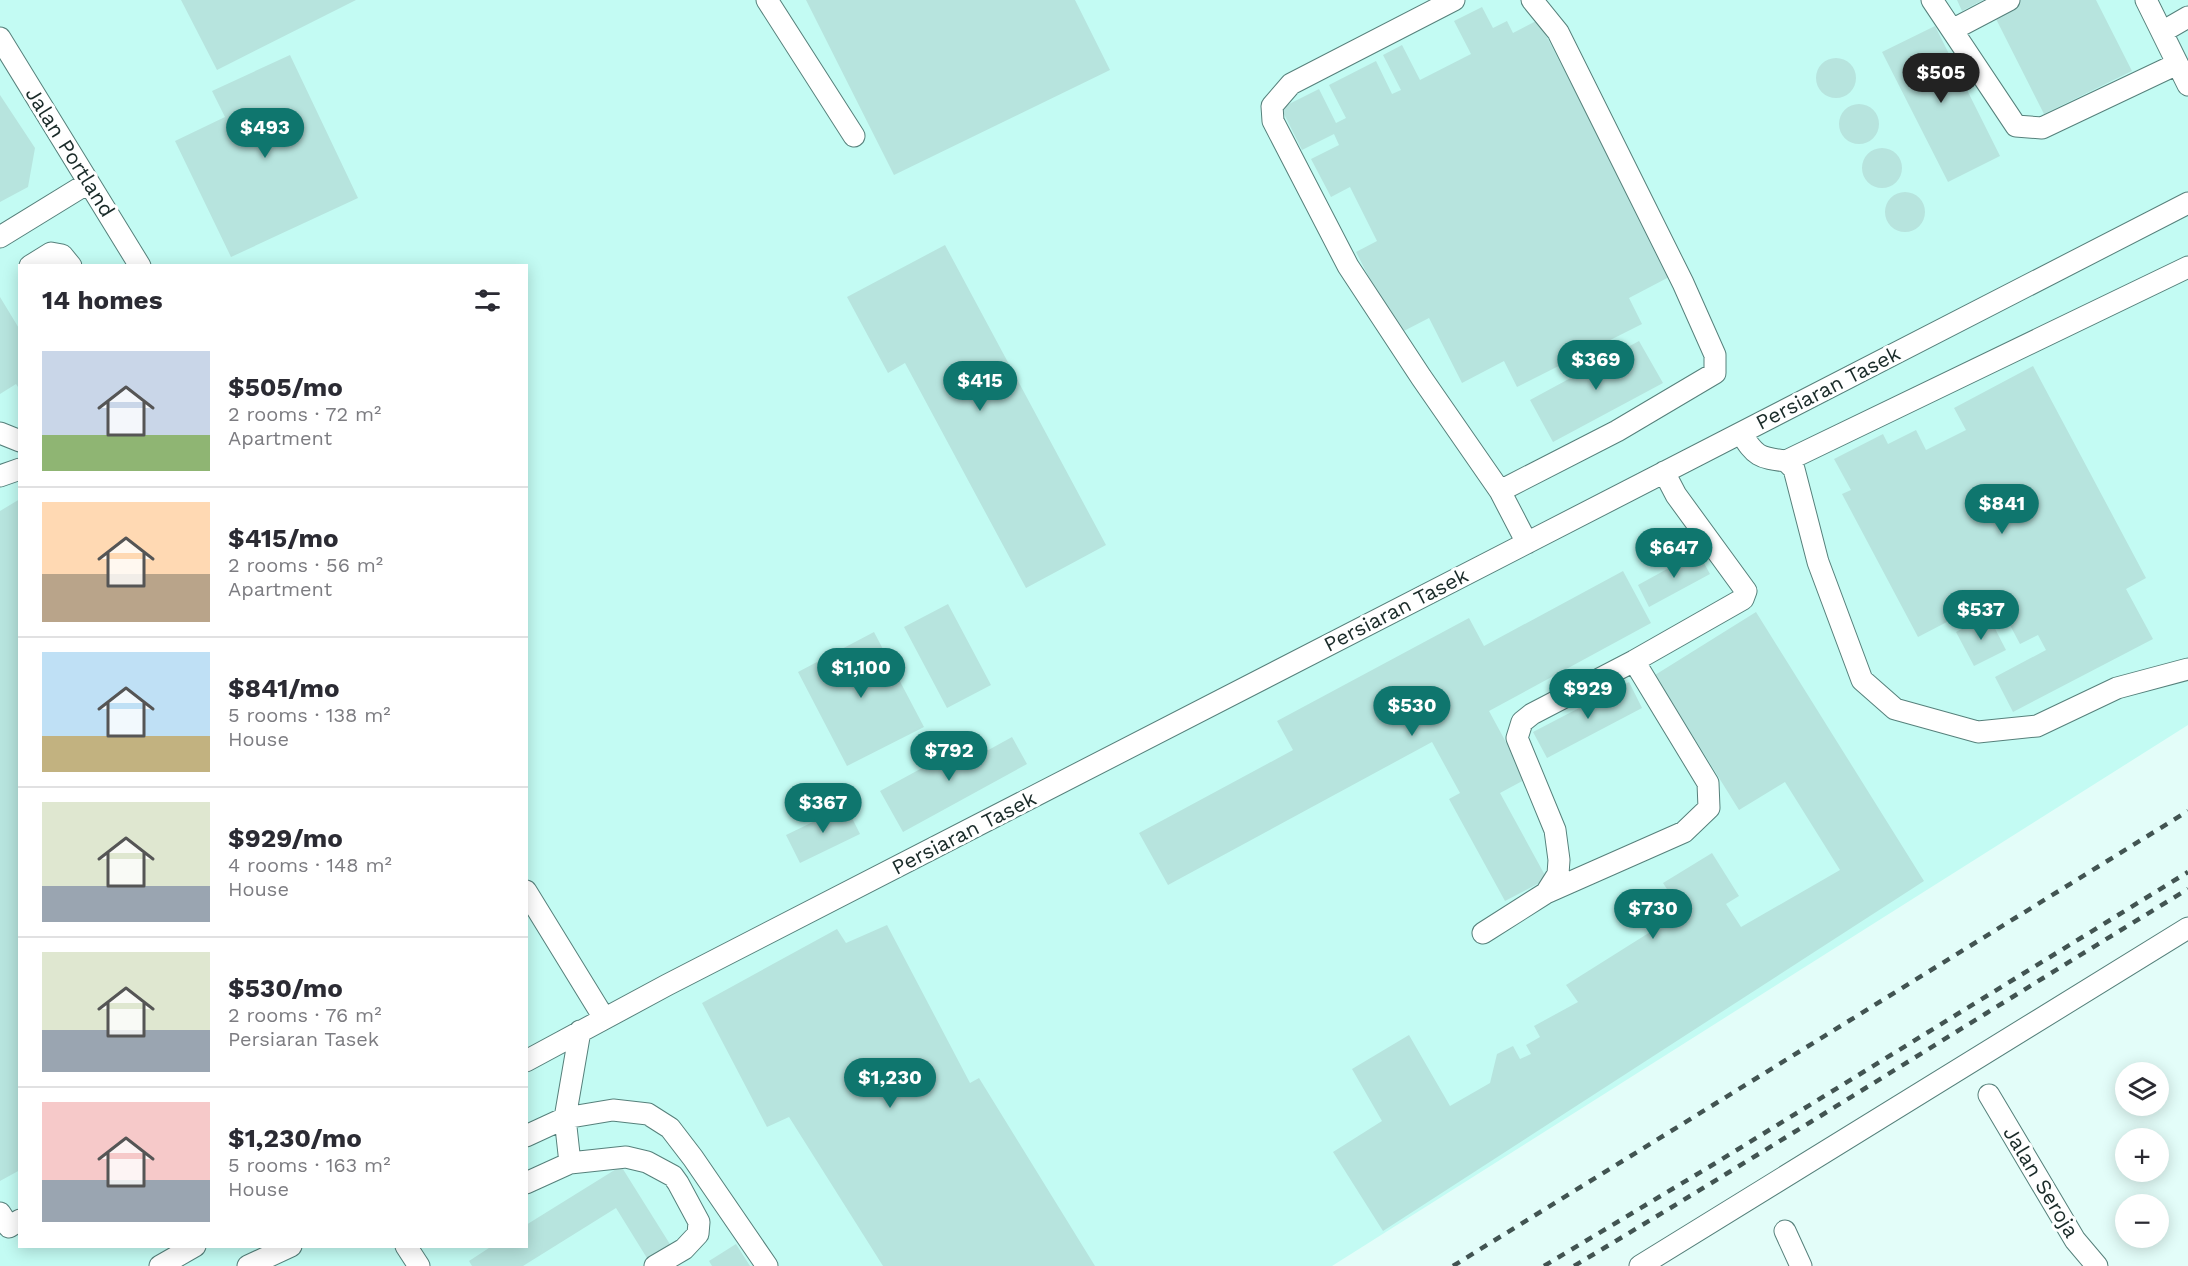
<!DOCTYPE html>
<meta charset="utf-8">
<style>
:root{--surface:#fff;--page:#f2f2f3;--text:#2b2b33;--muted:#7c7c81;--line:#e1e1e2;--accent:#0f766e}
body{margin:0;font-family:"Work Sans",sans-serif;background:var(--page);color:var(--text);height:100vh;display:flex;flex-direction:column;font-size:22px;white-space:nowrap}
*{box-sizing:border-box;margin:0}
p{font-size:20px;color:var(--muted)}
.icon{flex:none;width:33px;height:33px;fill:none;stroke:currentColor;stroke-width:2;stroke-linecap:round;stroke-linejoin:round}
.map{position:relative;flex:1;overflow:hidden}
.sheet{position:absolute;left:18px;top:264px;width:510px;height:984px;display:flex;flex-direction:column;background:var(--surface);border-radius:0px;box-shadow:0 3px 15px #0003}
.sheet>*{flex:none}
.controls{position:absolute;left:2115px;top:1062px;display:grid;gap:12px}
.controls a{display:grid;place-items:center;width:54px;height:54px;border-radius:50%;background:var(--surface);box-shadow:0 3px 15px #0003;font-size:30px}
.price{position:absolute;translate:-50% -51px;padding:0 14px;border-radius:21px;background:var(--accent);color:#fff;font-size:20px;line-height:39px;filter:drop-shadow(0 2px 3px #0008)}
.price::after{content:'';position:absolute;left:50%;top:36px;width:18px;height:14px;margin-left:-9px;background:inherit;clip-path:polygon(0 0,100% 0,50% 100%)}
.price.active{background:#222;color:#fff}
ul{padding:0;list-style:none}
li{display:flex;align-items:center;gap:18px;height:150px;padding:0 24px}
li+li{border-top:2px solid var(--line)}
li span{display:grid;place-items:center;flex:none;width:168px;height:120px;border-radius:0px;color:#555}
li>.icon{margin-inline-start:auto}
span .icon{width:72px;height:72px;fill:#fffc;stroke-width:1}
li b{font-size:26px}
h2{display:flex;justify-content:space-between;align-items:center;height:72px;padding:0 24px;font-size:26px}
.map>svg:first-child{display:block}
.built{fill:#c3fbf3;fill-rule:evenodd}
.building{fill:#b7e4de}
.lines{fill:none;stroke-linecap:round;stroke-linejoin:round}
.minor-casing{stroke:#56807b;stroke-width:23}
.minor{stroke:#fff;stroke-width:21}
.rail{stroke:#425452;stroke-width:4.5;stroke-dasharray:8 8;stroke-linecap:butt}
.labels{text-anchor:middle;stroke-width:6;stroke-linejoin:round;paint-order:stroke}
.street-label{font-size:21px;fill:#192a28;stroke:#fff}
</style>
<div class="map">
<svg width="2188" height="1266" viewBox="0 0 2188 1266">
<rect width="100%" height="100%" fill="#e3fdf9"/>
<path class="built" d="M0,0H2188V725L1332,1266H0ZM20,266H526V1246H20Z"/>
<path class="building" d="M181,0H356L217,70Z
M806,0H1075L1110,70L894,175Z
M1957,0H1983L1962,11Z
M2019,0H2096L2132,71L2044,114L1993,13Z
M1482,7L1493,28L1507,21L1513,33L1538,20L1671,276L1629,298L1642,324L1517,387L1504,361L1462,383L1429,318L1398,334L1356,252L1377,241L1350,187L1331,197L1311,159L1339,145L1334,134L1302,150L1281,108L1319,89L1336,123L1346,118L1329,85L1376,61L1392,94L1401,90L1383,55L1402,45L1420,80L1471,54L1454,21Z
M1935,26L2000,156L1948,182L1882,52Z
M290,55L358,198L231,257L175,141L225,117L212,91Z
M1816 78a20 20 0 1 1 40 0a20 20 0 1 1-40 0Z
M0,95L35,148L28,187L0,202Z
M1839 124a20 20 0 1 1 40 0a20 20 0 1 1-40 0Z
M1862 168a20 20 0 1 1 40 0a20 20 0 1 1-40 0Z
M1885 212a20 20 0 1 1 40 0a20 20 0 1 1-40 0Z
M945,245L1106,545L1026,588L905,363L888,373L847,297Z
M0,297L20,330V390L16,384L0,394Z
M1639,341L1663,383L1553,442L1530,400Z
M2033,366L2146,578L2126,589L2153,639L2013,712L1995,677L2046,650L2038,635L2020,644L1995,597L1918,637L1842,494L1851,490L1834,459L1883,434L1888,444L1916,430L1926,450L1966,430L1954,408Z
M20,499V1170L0,1181V511Z
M1698,552L1710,574L1649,607L1638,585Z
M1623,571L1651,623L1489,711L1526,779L1500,793L1547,879L1505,901L1449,799L1460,793L1432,742L1168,885L1139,833L1293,750L1277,721L1469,618L1484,646Z
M948,604L991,685L947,708L904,627Z
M1756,612L1924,881L1383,1231L1333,1152L1382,1121L1352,1069L1409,1035L1450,1106L1490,1083L1497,1054L1513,1046L1520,1059L1531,1054L1526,1045L1540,1037L1534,1026L1578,1002L1566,985L1682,912L1663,883L1712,853L1739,896L1726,904L1741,927L1840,870L1785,782L1739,810L1655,675Z
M1988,615L2006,650L1974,666L1956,632Z
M874,632L924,727L847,766L798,672Z
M1629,682L1642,708L1547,758L1533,732Z
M1012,737L1027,764L903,832L880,791L966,744L974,758Z
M846,806L860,834L800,863L786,835Z
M887,925L970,1083L979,1078L1095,1266H883L789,1117L767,1127L702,1003L837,929L846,943Z
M621,1166L673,1249L650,1263L616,1208L523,1266H472L469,1261L492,1246H526V1225Z
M736,1244L750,1266H712L709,1261Z"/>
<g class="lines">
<defs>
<path id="minor" d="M767,0L854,136
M1454,0L1291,84L1272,106L1273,121L1348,266L1421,377L1500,491L1527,543
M1932,0L2016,126L2042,128L2177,64
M2146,0L2188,85
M1952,30L2009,0
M2162,32L2188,17
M0,38L140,266
M0,237L88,183
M30,266L51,253L62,255L71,266
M0,433L20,441
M1741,433C1755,456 1759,458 1786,461L1794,469L1818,562L1862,680L1895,709L1978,732L2037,726L2117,688L2188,669
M1786,461L2188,267
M0,476L20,469
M1500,491L1617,431L1715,373V355L1683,283L1558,32L1532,0
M526,891L604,1018
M1546,893L1684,832L1709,808L1708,783L1634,661
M1483,933L1546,893L1558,874L1559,860L1555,830L1517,738L1522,722L1532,714L1634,661L1743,599L1746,591L1676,495L1664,472
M526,1061L667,985L2188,203
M1989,1095L2075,1240L2097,1266
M526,1136L565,1118L613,1110L648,1114L670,1128L693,1158L767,1266
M570,1163L565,1118L580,1031
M526,1183L570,1163L626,1157L647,1162L673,1176L678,1183L699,1222L698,1234L684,1249L655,1266
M0,1213L9,1227L20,1220
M1785,1231L1801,1266
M406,1246L419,1266
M160,1266L195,1246
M248,1266L291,1246
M1640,1266L2188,928"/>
</defs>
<use href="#minor" class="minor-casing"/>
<use href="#minor" class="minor"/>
<path class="rail" d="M1453,1266L2188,811
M1544,1266L1714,1164L2188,872
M1574,1266C1780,1143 1983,1014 2188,889"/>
</g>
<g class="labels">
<g class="street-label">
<text transform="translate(70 152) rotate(58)" y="7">Jalan Portland</text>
<text transform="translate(1828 388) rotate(-27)" y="7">Persiaran Tasek</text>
<text transform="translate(1396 610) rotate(-27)" y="7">Persiaran Tasek</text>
<text transform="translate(964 833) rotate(-27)" y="7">Persiaran Tasek</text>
<text transform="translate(2041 1182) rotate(59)" y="7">Jalan Seroja</text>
</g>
</g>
</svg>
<div class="controls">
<a><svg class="icon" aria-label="layers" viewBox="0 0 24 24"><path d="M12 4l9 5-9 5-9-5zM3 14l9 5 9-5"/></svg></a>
<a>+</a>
<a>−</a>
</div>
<b class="price active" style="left:1941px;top:104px">$505</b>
<b class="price" style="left:265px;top:159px">$493</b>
<b class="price" style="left:1596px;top:391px">$369</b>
<b class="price" style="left:980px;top:412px">$415</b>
<b class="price" style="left:2002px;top:535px">$841</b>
<b class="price" style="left:1674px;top:579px">$647</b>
<b class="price" style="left:1981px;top:641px">$537</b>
<b class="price" style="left:861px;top:699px">$1,100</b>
<b class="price" style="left:1588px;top:720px">$929</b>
<b class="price" style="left:1412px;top:737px">$530</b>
<b class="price" style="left:949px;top:782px">$792</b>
<b class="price" style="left:823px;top:834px">$367</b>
<b class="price" style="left:1653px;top:940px">$730</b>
<b class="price" style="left:890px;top:1109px">$1,230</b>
<section class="sheet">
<h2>14 homes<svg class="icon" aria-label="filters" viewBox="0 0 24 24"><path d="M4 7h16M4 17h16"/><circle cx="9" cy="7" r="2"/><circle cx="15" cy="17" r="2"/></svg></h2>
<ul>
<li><span style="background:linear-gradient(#c9d6e8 70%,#8fb573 0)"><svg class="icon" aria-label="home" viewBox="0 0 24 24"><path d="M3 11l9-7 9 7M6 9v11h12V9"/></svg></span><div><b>$505/mo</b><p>2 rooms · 72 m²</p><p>Apartment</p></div></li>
<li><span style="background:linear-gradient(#ffd9b3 60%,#b9a48a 0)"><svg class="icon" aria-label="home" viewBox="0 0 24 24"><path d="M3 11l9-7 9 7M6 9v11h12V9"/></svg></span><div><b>$415/mo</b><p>2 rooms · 56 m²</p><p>Apartment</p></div></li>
<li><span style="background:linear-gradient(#bfe0f5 70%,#c2b280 0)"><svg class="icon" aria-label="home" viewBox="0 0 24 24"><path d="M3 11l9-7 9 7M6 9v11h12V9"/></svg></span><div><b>$841/mo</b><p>5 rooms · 138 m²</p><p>House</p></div></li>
<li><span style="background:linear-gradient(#dfe7d0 70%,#9aa5b1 0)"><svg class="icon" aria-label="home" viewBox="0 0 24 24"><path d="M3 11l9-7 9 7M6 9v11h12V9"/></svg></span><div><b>$929/mo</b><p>4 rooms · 148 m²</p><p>House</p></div></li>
<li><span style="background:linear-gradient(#dfe7d0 65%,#9aa5b1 0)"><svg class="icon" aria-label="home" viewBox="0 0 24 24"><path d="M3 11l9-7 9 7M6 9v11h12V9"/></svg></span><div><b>$530/mo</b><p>2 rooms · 76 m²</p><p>Persiaran Tasek</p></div></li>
<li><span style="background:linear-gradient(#f6c9c9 65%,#9aa5b1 0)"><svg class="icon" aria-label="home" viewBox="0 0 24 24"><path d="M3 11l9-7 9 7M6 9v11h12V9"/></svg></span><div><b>$1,230/mo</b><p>5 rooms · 163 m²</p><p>House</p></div></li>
</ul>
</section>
</div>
